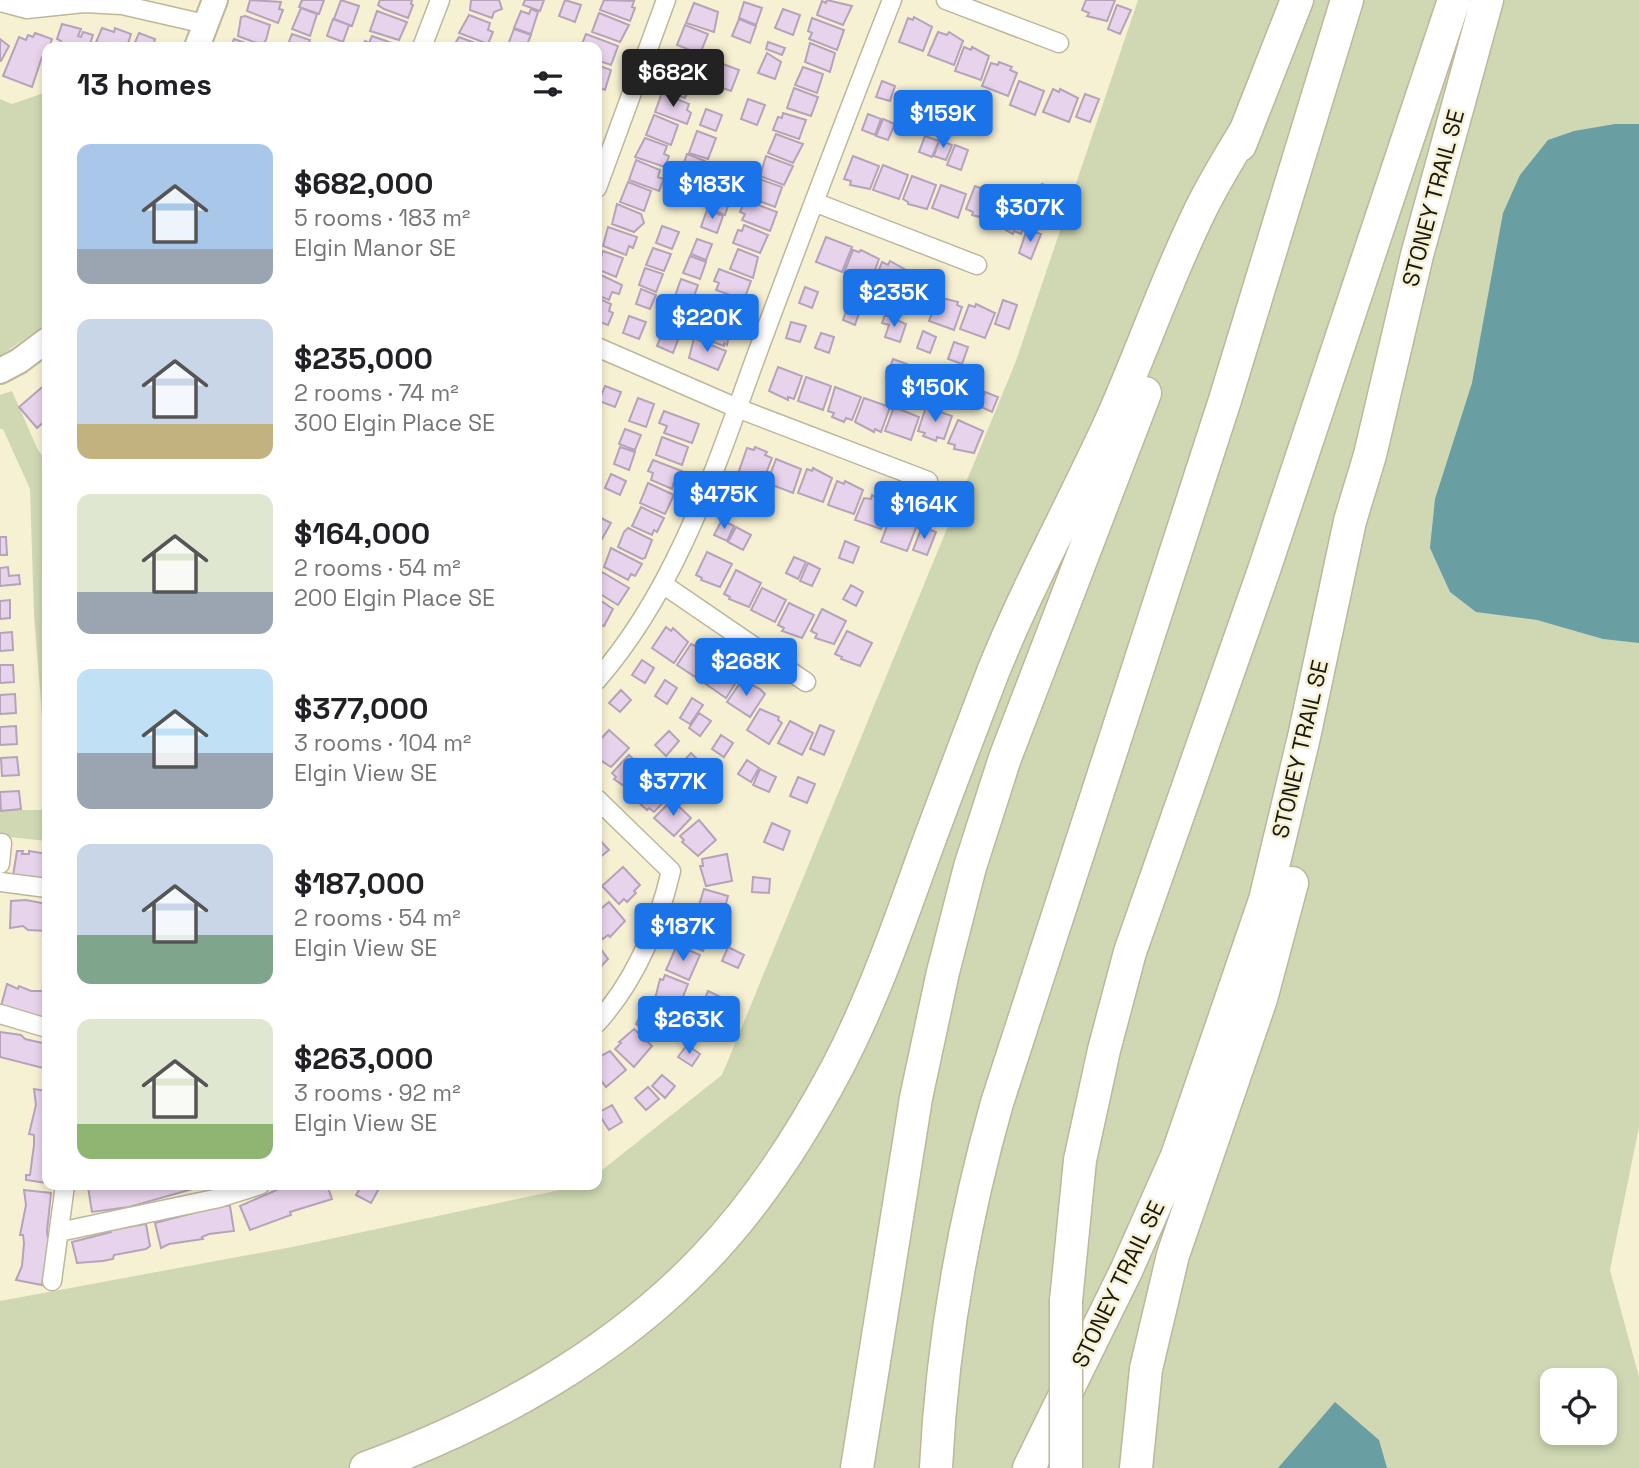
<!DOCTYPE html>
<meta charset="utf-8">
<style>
:root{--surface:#fff;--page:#f6f6f6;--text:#202124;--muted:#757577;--accent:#1a73e8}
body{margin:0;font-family:"Space Grotesk",sans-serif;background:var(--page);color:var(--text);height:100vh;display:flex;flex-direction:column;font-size:26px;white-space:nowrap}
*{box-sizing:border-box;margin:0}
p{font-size:23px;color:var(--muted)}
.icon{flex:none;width:38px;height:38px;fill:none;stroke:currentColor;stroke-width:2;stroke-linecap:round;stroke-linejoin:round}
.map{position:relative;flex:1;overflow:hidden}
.details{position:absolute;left:42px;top:42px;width:560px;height:1148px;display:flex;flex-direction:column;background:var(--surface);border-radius:14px;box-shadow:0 4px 10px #0003}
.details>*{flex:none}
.buttons{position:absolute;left:1540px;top:1368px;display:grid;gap:14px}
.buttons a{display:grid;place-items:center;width:77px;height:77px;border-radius:14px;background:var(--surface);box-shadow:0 4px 10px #0003;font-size:35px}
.price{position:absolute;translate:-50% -60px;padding:0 16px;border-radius:7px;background:var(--accent);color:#fff;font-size:23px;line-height:46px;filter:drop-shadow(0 2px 4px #0008)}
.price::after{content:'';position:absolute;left:50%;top:42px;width:21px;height:16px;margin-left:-10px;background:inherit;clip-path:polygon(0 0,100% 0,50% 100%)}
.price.current{background:#222;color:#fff}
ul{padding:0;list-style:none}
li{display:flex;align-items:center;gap:21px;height:175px;padding:0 35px}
li span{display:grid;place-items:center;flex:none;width:196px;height:140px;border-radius:14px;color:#555}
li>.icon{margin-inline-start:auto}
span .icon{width:84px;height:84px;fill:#fffc;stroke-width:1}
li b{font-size:30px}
h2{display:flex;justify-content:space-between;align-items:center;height:84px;padding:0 35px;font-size:30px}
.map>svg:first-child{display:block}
.green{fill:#cfd8b3;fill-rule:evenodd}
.water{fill:#699ea3}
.building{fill:#e7d3eb;stroke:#b6a3ba;stroke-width:2}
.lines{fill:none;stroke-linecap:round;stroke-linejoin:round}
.street-casing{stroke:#bdb79b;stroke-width:21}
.secondary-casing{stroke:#bdb79b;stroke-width:28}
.highway-casing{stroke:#bdb79b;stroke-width:35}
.street{stroke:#fff;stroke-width:18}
.secondary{stroke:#fff;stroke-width:24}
.highway{stroke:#fff;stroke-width:32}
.highway-bridge-casing{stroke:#bdb79b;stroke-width:35;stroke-linecap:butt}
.highway-bridge{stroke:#fff;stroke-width:32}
.labels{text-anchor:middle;stroke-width:5;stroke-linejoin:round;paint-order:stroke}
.street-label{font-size:23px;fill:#1b190e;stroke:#f7f1d4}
</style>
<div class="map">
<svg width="1639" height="1468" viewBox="0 0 1639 1468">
<rect width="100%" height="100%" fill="#f7f1d4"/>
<path class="green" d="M1138,0H1639V1127L1610,1270L1639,1377V1468H0V1301L297,1246L583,1185H597V1174L722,1075L1016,361ZM1552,1381H1605V1433H1552Z
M47,92V323L0,356V99L12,104Z
M12,391L38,450L47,462V779L34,615L30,489L3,429H0V395Z
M47,803V841L0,836V810H41Z"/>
<path class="water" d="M1615,124H1639V643L1603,639L1537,620L1476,612L1450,592L1430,548L1435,499L1472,383L1503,213L1520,175L1548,140L1574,131Z
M1335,1402L1379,1440L1387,1468H1278Z"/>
<path class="building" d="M250,0L281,2L279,9L283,10L278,23L247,11Z
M302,0H324L319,14L299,7Z
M341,0L359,6L352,26L334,19Z
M380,0H412L411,4L413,5L408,18L384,9L378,5Z
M499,0L502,9L494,12L492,18L470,10L471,0Z
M525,0H544L540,11L523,5Z
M565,0L581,5L575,22L559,16Z
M604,0L634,1L632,7L635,8L630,21L600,10Z
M827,0L852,6L843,25L817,15L822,1L826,3Z
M1086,0H1115L1107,21L1087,16L1089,13L1082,10Z
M744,2L762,8L756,25L739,18Z
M694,3L718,12L714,32L686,23Z
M1117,5L1131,10L1120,34L1108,29Z
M301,8L317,14L310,36L292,29Z
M531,9L538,12L531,34L514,28L521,11L529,14Z
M783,9L800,15L793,35L775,28Z
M377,11L407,22L399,40L370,31Z
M599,13L629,25L620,42L592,32Z
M469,15L490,23L488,30L493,32L488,44L459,33Z
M245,16L270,25L266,40L262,45L238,36L241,17Z
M914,17L932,27L923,51L899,42L908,18L913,20Z
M812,18L844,30L837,50L809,39L812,33L808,31Z
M333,19L349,25L343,42L327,36Z
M739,19L756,26L750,43L732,36Z
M62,24L81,29L78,36L81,37L83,32L93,35L89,47H58L61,41L57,39Z
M685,25L708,34L700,54L677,45Z
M102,28L114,32L115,28L131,34L127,47H94Z
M514,29L531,35L526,47H507Z
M938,32L947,35L949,32L963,41L954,65L928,55Z
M35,33L52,39L45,58L42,57L32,87L3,76L19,37L26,40L28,35L33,37Z
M139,33L155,39L154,43L164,47H133Z
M292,34L310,40L307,47H287Z
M586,34L618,46L611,65L597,60V47L581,46Z
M372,36L398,45L397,47H358H363L365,41L369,43Z
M459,37L483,46L482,47H453Z
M0,39L9,46L1,61H0Z
M234,39L257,47H231Z
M768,42L785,48L782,55L766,49Z
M810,43L835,53L830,72L805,62Z
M964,47L971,50L972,47L989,56L981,80L955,71Z
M681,50L703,58L695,77L669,67L674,53L679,55Z
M767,53L781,62L775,79L758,73Z
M999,62L1012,67L1010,70L1017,73L1008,96L982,86L991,63L998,65Z
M723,64L739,70L731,91L714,85Z
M597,65L611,70L605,90L597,87Z
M803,67L823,74L817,93L795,85Z
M671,72L693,80L685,98L664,91Z
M882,81L895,86L890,101L876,97Z
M1019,81L1044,91L1035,115L1010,105Z
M794,88L818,97L811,116L787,108Z
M1053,89L1059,92L1060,89L1078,98L1069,122L1043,112Z
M662,93L689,104L687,110L691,113L687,124L655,112Z
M1085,94L1099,99L1090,122L1076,117Z
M748,99L765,105L757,125L741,119Z
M706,109L722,115L716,131L700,125Z
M957,109L969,114L964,130L951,125Z
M783,113L806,120L799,139L773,130L778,117L782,118Z
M868,114L881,119L875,135L862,130Z
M654,115L678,125L671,145L646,135Z
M883,119L895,124L888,140L876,136Z
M697,131L716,138L708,159L689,153Z
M776,134L803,144L793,163L768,153Z
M925,136L939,141L932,157L919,152Z
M645,138L667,146L664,154L669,156L665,167L635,157Z
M939,140L952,145L946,160L934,156Z
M955,145L968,150L961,170L947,165Z
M687,154L705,161L698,181L680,174Z
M766,156L793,166L784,185L760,176Z
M853,156L879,166L870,189L850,185L851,181L844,179Z
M636,160L660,170L658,177L664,179L659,191L629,180Z
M883,165L908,175L899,199L873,190Z
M723,166L741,172L735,189L717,182Z
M912,176L936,185L927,209L908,204V202L903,199Z
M759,179L782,187L775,207L748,197L753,183L757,185Z
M679,181L696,188L690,203L673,197Z
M628,182L651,191L644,211L620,202Z
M1042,184L1057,189L1051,206L1036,201Z
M941,185L966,194L958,218L932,208Z
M975,186L1000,196L991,220L972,215L973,212L966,209Z
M716,188L732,194L725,215L708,208Z
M745,200L777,212L770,231L742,220L745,214L740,212Z
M1004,200L1030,210L1021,234L1014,231L1013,234L995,224Z
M617,204L641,214L644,223L634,232L612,224Z
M707,210L723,216L717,233L701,227Z
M744,225L768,235L760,253L733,243L738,230L742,231Z
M662,226L679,232L672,249L656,243Z
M608,227L637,237L633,248L629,246L626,255L603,246Z
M1027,229L1041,234L1031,259L1019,253Z
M826,237L852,247L842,272L816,262Z
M697,239L712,244L706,260L691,254Z
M653,248L671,254L664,271L646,265Z
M738,249L758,257L753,278L730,269Z
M853,250L859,252L861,250L879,259L870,283L844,273Z
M603,251L623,258L616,277L597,269Z
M690,256L706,262L700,279L683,273Z
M890,261L908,271L899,295L873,285L882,262L888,265Z
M645,268L663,274L656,292L639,285Z
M719,269L751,281L744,300L716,290L719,283L714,281Z
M597,273L622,285L619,294L612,292L609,300L597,295Z
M918,275L936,286L927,309L901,300L910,277L916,279Z
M681,279L698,285L692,302L675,296Z
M805,287L818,292L812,308L799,303Z
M641,289L656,295L650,309L636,304Z
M719,296L741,306L734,324L710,314Z
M938,297L958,302L957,305L962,307L954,330L929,321Z
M597,298L611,304L609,311L613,313L608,325L597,321Z
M1003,300L1017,305L1009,329L995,324Z
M673,303L692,310L684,331L665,323Z
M849,303L861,307L855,325L843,320Z
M976,304L995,313L985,338L960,329L969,305L975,307Z
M885,315L906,324L900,342L885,337L889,325L882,323Z
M629,316L646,322L639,339L623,333Z
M708,317L731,326L727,345L724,343V346L700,337L702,332L700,331Z
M791,322L806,326L800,342L786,338Z
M663,331L679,337L673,353L657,346Z
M923,331L936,337L930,353L917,348Z
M821,333L834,337L829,353L815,348Z
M694,338L726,351L718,370L689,358Z
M954,342L968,347L962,364L948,359Z
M893,359L907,364L900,383L886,378Z
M908,365L921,370L915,387L902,382Z
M778,367L802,376L794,399L788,397V400L769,391Z
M922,370L936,376L931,390L917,385Z
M937,376L950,381L944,397L931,392Z
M806,377L831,386L823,410L798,401Z
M951,381L966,387L960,404L945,398Z
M47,383V419L37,428L19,407Z
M605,386L621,392L615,407L599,401Z
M835,387L861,397L852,420L846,418L844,422L832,417L834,413L828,411Z
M985,392L998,397L992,412L979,406Z
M638,398L654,404L646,427L629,421Z
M864,398L890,407L881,432L875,429L874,432L855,422Z
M894,407L919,417L911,440L885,431Z
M926,407L952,416L944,439L937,437L936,441L923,436L925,433L918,431Z
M664,411L699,424L692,443L664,433L667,426L659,423Z
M958,420L983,431L974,453L954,449L955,445L948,443Z
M625,429L641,435L635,450L619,444Z
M662,437L688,447L682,465L656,455Z
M620,447L635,452L629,470L614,464Z
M755,447L767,452L765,455L772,458L763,481L739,471L747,448L754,450Z
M776,459L801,469L793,493L767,483Z
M653,460L682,471L678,484L674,482L672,489L651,480L653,473L648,471Z
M813,468L832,478L823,502L798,493L807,469L812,471Z
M611,474L626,481L620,495L605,488Z
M837,481L844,484L845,481L863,490L854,514L828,505Z
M648,483L674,495L665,514L640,503Z
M732,484L745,489L739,505L726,500Z
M746,491L759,496L753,512L740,508Z
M872,495L890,505L881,529L855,520L864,498L871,499Z
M641,507L664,518L657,532L654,530L652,535L632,526Z
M597,516L611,523L602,539L597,537Z
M891,516L917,525L907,551L881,542Z
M722,520L734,526L727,541L714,535Z
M736,527L751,535L743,550L728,542Z
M922,527L936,532L927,555L913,550Z
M628,528L652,540L645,558L642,559L618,547L624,532Z
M0,537H6L7,555H0Z
M845,541L859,547L853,563L839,558Z
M611,548L642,564L635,576L631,574L628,580L604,567Z
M707,552L732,564L720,587L701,580L702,578L696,575Z
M794,557L806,562L798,579L786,573Z
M808,563L820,569L812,586L800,581Z
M8,567L9,576L19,575L20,584L0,586V568Z
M736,570L761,583L749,607L729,599L730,597L724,594Z
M602,572L629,588L618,605L597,592L599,585L597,580Z
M851,585L863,592L856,606L843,599Z
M762,588L786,600L775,622L751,610Z
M597,598L613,609L604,626L597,624Z
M10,600V618L0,619V601Z
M789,603L814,615L802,638L782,631L784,628L778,625Z
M822,609L846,621L834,644L815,638L817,634L811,631Z
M666,627L671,631L673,628L688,642L674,663L652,648Z
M847,631L872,643L860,666L841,659L842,657L835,654Z
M12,632L13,650L0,651V633Z
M691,644L710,653L709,655L714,659L700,680L677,665Z
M642,660L654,668L645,683L632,675Z
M717,661L735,670L734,672L740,676L726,698L703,682Z
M0,665H13L14,682L0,683Z
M665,680L677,688L667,704L655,696Z
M742,680L760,689L765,694L750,717L727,702Z
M621,690L631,700L620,712L609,703Z
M15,694L16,713L0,714V695Z
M692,698L703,705L690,724L680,718Z
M760,709L779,717L778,720L782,723L769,744L747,730Z
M699,713L711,721L700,736L689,728Z
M790,721L813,733L802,755L778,743Z
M820,725L834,731L824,755L810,749Z
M16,726L17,744L0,745V727Z
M609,730L629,748L611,767L597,758V743Z
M669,731L679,741L666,756L655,745Z
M721,735L733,743L724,757L712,749Z
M691,753L701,763L690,775L680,765Z
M629,755L648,773L631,791L614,779L616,777L612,773Z
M17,757L19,775L2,776L1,758Z
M747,760L759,768L751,782L738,774Z
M701,765L712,775L698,791L687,781Z
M760,769L776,777L769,792L753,785Z
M651,775L671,794L654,812L649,808L647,810L637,801L639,799L634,794Z
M798,777L815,784L807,803L790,796Z
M19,791L21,809L1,811L0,792Z
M672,800L691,818L674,836L654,818Z
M699,820L716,840L698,856L682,842L684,840L680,836Z
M772,823L790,831L783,850L764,842Z
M597,837L609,850L598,859L597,858Z
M17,851H23L22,854H29V851L47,854V882L13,876Z
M727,854L732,881L706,886L700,866H703L702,859Z
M623,867L640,885L634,891L636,893L627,902L624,899L619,904L602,886Z
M753,877L770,879L769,893L752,892Z
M704,889L728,896L721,922L696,915Z
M26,900L47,904V931L28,930L23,926L10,928L11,901Z
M609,902L625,921L610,937L608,935L603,939L597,931V912Z
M690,918L713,927L703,951L680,942L685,922L688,923Z
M597,944L608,959L597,971Z
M677,945L700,955L689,980L666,970Z
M728,947L744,955L738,968L722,961Z
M665,975L688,984L678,1009L655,999L660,979L663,980Z
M7,984L18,989L19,986L31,991H47V1020L0,1010Z
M708,991L723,998L718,1010L703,1003Z
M652,1002L672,1016L656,1039L636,1024L645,1007L648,1008Z
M634,1029L652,1046L634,1067L615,1049L621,1043L619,1042Z
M0,1032L21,1035L25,1039L47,1044V1069L0,1057Z
M687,1045L700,1054L692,1066L678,1057Z
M610,1051L626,1070L606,1087L597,1076V1058Z
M662,1075L675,1086L665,1098L652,1086Z
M648,1087L659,1099L646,1110L635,1098Z
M34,1089L47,1091V1183L26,1180V1175H30L34,1145V1135L29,1134L36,1105Z
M612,1105L622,1122L609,1130L598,1113Z
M101,1185L107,1186H203L129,1207L92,1212L88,1187L102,1188Z
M288,1185H327L332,1199L290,1212L291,1215L250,1230L240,1206Z
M362,1185H381L371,1203L356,1195Z
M24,1190L51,1193L47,1231L49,1248L42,1285L16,1280L22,1266L24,1243L23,1235H20L26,1205Z
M224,1205L230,1206L234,1231L209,1234L202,1237L203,1239L169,1244L161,1248L155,1223Z
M146,1224L150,1246L146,1249L114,1255L113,1259L103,1261L77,1263L72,1242L111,1232L110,1230Z"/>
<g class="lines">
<defs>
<path id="street" d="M946,0L1059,43
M0,2L27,9L84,3L122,5L205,24
M422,47L440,0
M597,188L666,0
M814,202L977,265
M597,347L737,408L928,481
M664,585L806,682
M597,680C680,585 718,459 761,343C804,228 847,114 892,0
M597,799L671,871C658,926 635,981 597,1023
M0,864L2,843
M0,882L47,888
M0,1014L47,1028
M59,1232L219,1198L260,1185
M52,1281L65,1185"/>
<path id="secondary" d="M197,47L215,0
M0,371L19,361L47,340"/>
<path id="highway" d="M1240,145L1297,0
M1066,1301L1080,1160L1104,1050L1130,952L1264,570L1454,0
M366,1468C489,1423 613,1355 704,1259C758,1203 801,1136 837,1068C873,999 899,924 925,852C947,792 970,732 993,672C1027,587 1072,506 1110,423C1141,354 1165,283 1198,215C1212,185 1230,157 1247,128
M857,1468L916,1098L943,972L970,867L1005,758L1145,393
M936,1468C942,1343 963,1223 997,1103L1225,400L1347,0
M1029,1468L1126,1271L1177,1156L1265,900L1304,737L1350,521L1370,455L1417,255L1487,0
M1136,1468L1146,1369L1173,1255L1261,999L1292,883"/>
</defs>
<use href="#street" class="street-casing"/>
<use href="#secondary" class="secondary-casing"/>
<use href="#highway" class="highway-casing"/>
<use href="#street" class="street"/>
<use href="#secondary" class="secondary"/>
<use href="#highway" class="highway"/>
<defs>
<path id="highway-bridge" d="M1066,1301V1468"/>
</defs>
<use href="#highway-bridge" class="highway-bridge-casing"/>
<use href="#highway-bridge" class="highway-bridge"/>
</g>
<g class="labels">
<g class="street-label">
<text transform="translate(1433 198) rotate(-75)" y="8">STONEY TRAIL SE</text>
<text transform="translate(1300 749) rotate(-77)" y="8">STONEY TRAIL SE</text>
<text transform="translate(1118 1284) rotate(-64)" y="8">STONEY TRAIL SE</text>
</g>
</g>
</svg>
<div class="buttons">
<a><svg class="icon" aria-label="locate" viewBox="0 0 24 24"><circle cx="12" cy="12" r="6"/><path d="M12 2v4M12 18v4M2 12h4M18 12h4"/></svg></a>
</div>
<b class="price current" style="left:673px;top:109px">$682K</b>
<b class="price" style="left:943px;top:150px">$159K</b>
<b class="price" style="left:712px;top:221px">$183K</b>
<b class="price" style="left:1030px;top:244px">$307K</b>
<b class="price" style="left:894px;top:329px">$235K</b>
<b class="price" style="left:707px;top:354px">$220K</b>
<b class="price" style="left:935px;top:424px">$150K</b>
<b class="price" style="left:724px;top:531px">$475K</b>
<b class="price" style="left:924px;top:541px">$164K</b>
<b class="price" style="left:746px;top:698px">$268K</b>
<b class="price" style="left:673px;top:818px">$377K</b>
<b class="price" style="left:683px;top:963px">$187K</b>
<b class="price" style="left:689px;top:1056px">$263K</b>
<section class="details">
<h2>13 homes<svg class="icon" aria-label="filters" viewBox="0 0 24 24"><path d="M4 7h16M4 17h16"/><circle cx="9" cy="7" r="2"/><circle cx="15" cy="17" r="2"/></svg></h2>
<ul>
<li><span style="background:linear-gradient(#a9c7e8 75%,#9aa5b1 0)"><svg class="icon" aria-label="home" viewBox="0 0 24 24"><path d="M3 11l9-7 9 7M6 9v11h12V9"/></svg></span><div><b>$682,000</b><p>5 rooms · 183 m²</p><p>Elgin Manor SE</p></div></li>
<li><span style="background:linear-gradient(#c9d6e8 75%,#c2b280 0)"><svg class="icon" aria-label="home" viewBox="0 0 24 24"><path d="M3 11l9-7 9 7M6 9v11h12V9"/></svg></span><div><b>$235,000</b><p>2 rooms · 74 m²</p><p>300 Elgin Place SE</p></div></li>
<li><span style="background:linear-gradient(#dfe7d0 70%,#9aa5b1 0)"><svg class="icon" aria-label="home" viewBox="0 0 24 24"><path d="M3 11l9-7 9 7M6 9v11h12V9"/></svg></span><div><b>$164,000</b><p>2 rooms · 54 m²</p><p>200 Elgin Place SE</p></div></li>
<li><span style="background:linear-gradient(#bfe0f5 60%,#9aa5b1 0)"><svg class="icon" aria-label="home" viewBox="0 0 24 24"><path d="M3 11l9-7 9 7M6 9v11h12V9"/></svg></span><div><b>$377,000</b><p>3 rooms · 104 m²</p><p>Elgin View SE</p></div></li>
<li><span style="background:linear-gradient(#c9d6e8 65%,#7fa58c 0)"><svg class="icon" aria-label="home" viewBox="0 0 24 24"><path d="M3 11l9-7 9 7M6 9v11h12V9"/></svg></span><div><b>$187,000</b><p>2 rooms · 54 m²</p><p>Elgin View SE</p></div></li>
<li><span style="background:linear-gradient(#dfe7d0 75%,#8fb573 0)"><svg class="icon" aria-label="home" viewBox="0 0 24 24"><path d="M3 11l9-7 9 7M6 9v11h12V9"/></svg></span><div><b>$263,000</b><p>3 rooms · 92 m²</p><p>Elgin View SE</p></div></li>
</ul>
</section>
</div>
